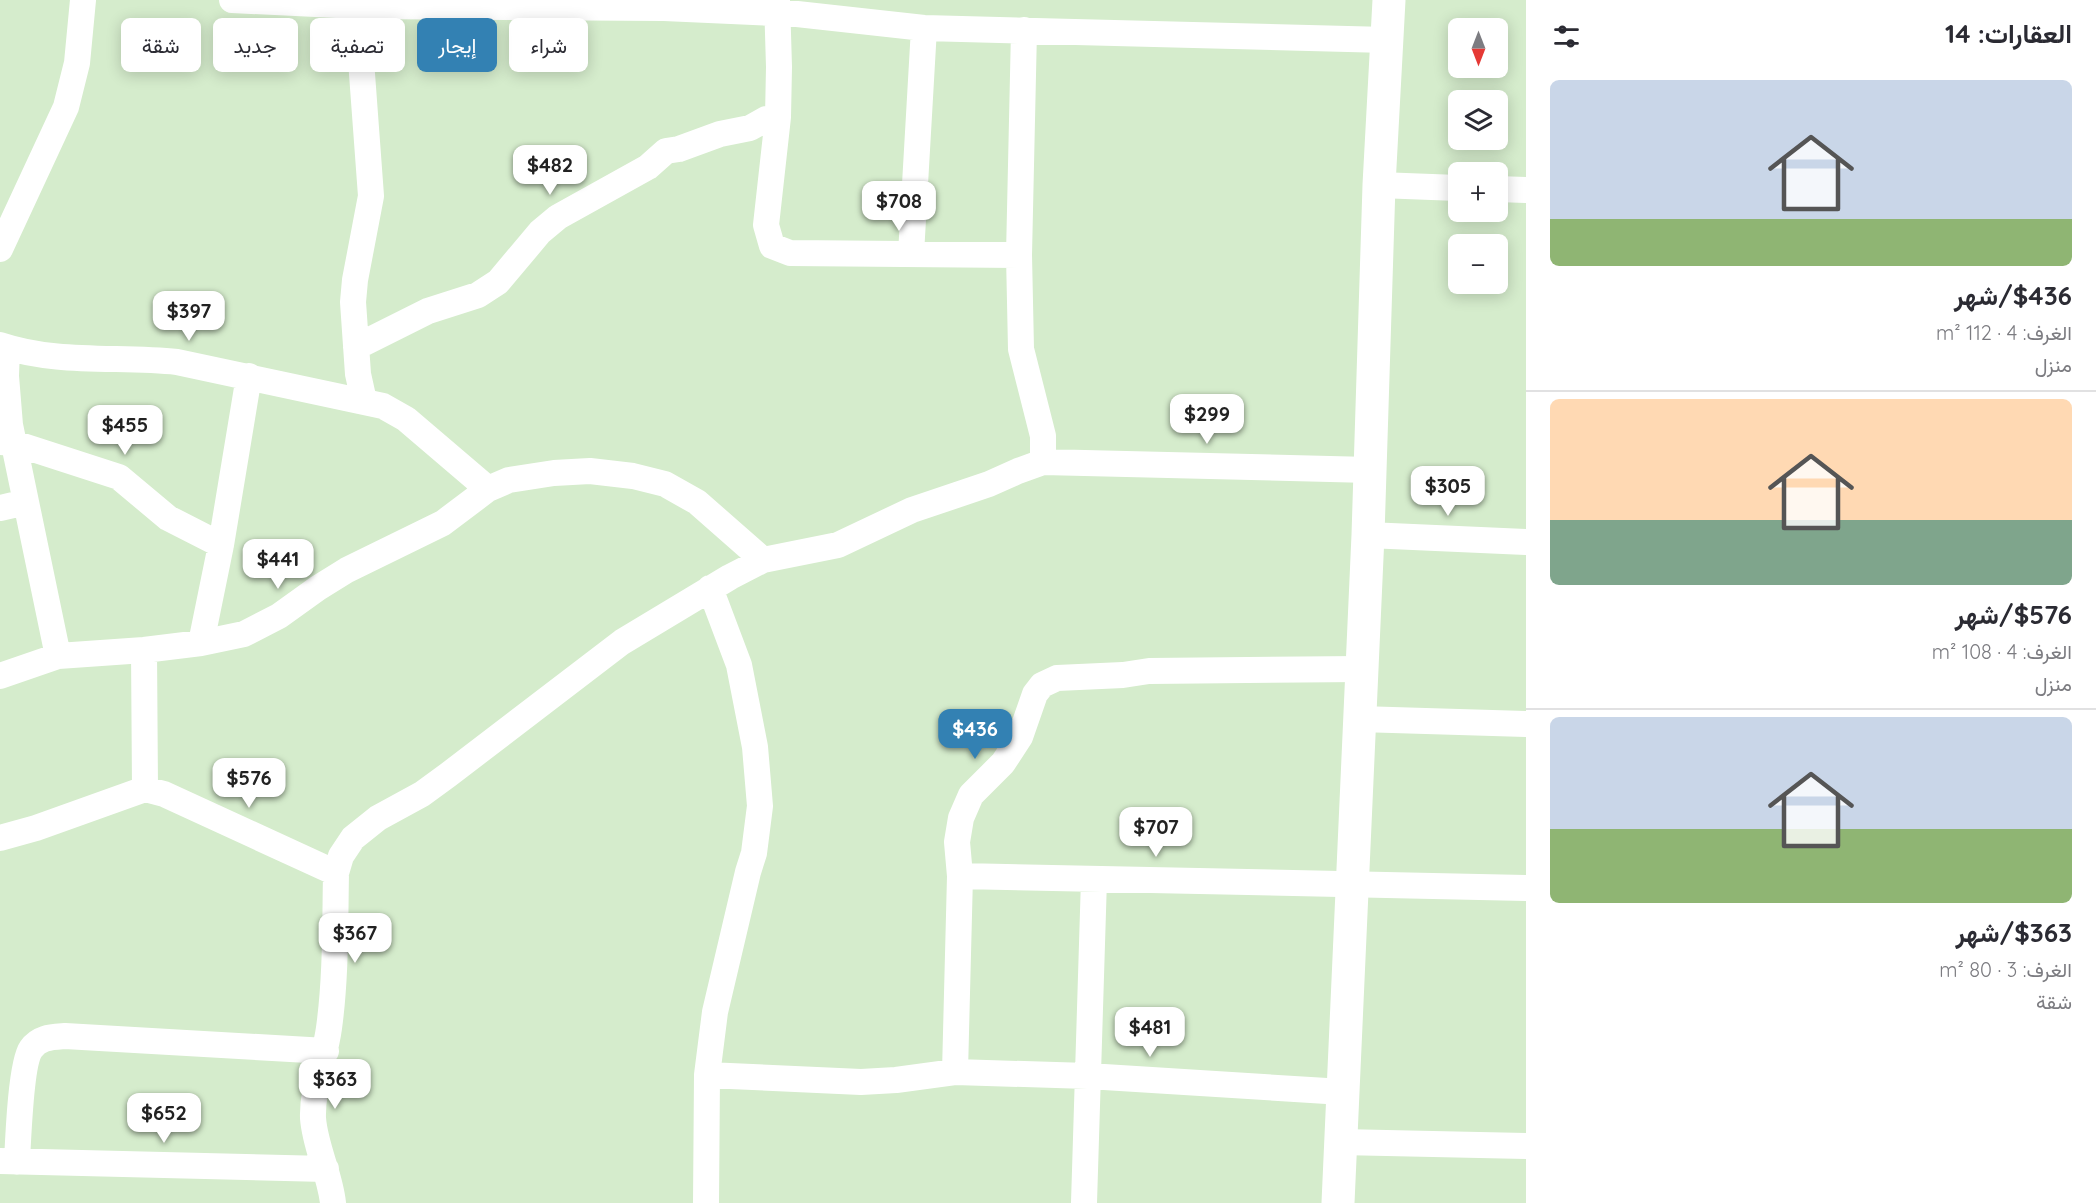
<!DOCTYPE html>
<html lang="ar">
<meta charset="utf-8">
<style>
:root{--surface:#fff;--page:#f7f7f7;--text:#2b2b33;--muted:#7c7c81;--line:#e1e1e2;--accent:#3381b3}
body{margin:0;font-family:Quicksand,Vazirmatn,sans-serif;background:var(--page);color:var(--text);direction:rtl;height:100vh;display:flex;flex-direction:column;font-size:22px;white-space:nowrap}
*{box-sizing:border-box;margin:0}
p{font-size:20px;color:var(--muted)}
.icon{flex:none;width:33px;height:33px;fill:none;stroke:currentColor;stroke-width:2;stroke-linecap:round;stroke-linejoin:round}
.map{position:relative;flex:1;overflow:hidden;direction:ltr}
.panel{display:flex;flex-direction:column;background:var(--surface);width:570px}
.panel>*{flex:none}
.guide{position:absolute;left:18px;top:18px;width:570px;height:54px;direction:rtl;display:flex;gap:12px}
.needle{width:39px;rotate:180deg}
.tools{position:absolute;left:1448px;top:18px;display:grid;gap:12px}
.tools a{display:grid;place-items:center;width:60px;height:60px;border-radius:9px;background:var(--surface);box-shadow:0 3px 15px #0003;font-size:30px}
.price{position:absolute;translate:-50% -51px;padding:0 14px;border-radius:12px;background:#fff;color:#222;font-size:20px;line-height:39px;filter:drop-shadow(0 2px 3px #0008)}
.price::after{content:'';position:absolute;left:50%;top:36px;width:18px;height:14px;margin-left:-9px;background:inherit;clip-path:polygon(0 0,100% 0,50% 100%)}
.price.current{background:var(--accent);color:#fff}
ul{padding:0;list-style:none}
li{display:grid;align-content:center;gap:12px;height:318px;padding:0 24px}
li+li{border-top:2px solid var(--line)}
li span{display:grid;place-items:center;height:186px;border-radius:9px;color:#555}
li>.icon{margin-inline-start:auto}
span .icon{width:108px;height:108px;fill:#fffc;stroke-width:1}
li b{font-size:26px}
h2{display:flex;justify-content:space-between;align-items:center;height:72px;padding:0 24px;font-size:26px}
.tag{padding:0 21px;border-radius:9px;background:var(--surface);box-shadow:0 3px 15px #0003;font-size:21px;line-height:54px}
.tag.current{background:var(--accent);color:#fff}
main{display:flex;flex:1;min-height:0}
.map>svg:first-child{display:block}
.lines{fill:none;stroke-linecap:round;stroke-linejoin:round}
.street{stroke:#fff;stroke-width:26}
.secondary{stroke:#fff;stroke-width:33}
</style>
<main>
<section class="panel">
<h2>العقارات: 14<svg class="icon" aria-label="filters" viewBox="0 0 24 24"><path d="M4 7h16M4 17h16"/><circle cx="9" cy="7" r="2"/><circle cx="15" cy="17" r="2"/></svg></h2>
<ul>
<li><span style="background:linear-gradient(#c9d6e8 75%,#8fb573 0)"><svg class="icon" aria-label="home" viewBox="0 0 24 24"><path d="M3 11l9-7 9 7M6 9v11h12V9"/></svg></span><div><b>$436/شهر</b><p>الغرف: 4 · 112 m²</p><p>منزل</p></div></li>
<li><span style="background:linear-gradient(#ffd9b3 65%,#7fa58c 0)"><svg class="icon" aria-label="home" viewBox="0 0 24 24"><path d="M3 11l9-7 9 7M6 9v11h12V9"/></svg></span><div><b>$576/شهر</b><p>الغرف: 4 · 108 m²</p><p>منزل</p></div></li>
<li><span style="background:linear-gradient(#c9d6e8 60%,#8fb573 0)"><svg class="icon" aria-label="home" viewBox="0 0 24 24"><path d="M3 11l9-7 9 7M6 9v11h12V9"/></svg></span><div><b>$363/شهر</b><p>الغرف: 3 · 80 m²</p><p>شقة</p></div></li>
</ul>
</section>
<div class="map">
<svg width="1526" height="1203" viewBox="0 0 1526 1203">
<rect width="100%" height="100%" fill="#d5eccc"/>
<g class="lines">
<path class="street" d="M232,0L357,6L664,8L797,14L924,28L1387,40
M777,0L779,67L778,117L766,225L772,246L790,253L1019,255
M357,6L371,196L355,280L353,302L358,374L364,401
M1024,30L1019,255L1021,349L1043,436V462
M1379,185L1458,188
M1497,189L1526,190
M0,249L66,107L77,63L83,0
M911,254L924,28
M0,345C56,364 118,356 177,362L383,406L406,419L488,489
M356,347L428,311L478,295L498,282L540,232L558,217L648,167L666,151L679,149L720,134L750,128L766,119L778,117
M7,348L6,376L10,425L58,656
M0,442L14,443L119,477L168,518L221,545
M0,508L26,502
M1368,535L1526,542
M201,643L221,545L249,376
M144,650L145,789
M0,676L58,656L144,650L201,643L244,634L279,616L318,588L347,570L443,523L488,489L509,480L554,473L590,471L633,476L665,484L697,502L763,560
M1359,719L1526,724
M0,838L36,828L145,789L164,794L336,873
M960,876L1526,888
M955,1072L960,876L957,842L961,818L971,795L1003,763L1020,737L1035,694L1042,685L1057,678L1123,675L1149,671L1361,669
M707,1075L861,1082L896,1080L955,1072L1088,1076L1343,1092
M1340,1142L1526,1146
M0,1161L326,1169
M17,1162C18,1141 21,1063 31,1049C39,1037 52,1037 65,1036L326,1051
M333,1203C330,1174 315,1147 313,1118C312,1088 325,1058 329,1028C336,977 335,925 336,873L341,856L353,838L378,818L422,794L448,775L622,642L730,577L763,560L838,545L912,510L989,484L1018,471L1043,462L1370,470
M706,1203L707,1075L715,1012L748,872L754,853L760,806L755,747L739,665L710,588
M1084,1203L1094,879"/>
<path class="secondary" d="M1338,1203L1368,535L1379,185L1389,0"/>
</g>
</svg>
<div class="tools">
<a><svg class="needle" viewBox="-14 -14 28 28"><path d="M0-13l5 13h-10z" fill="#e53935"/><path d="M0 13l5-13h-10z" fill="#7c7c81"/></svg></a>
<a><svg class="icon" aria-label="layers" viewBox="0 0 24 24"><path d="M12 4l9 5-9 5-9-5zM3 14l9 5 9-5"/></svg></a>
<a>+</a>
<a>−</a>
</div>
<b class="price" style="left:550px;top:196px">$482</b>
<b class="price" style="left:899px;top:232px">$708</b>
<b class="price" style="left:189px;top:342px">$397</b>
<b class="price" style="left:1207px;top:445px">$299</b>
<b class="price" style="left:125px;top:456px">$455</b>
<b class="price" style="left:1448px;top:517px">$305</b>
<b class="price" style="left:278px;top:590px">$441</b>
<b class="price current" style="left:975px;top:760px">$436</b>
<b class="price" style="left:249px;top:809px">$576</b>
<b class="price" style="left:1156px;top:858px">$707</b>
<b class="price" style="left:355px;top:964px">$367</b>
<b class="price" style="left:1150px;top:1058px">$481</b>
<b class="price" style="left:335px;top:1110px">$363</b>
<b class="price" style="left:164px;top:1144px">$652</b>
<div class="guide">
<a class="tag">شراء</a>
<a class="tag current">إيجار</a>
<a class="tag">تصفية</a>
<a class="tag">جديد</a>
<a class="tag">شقة</a>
</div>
</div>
</main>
